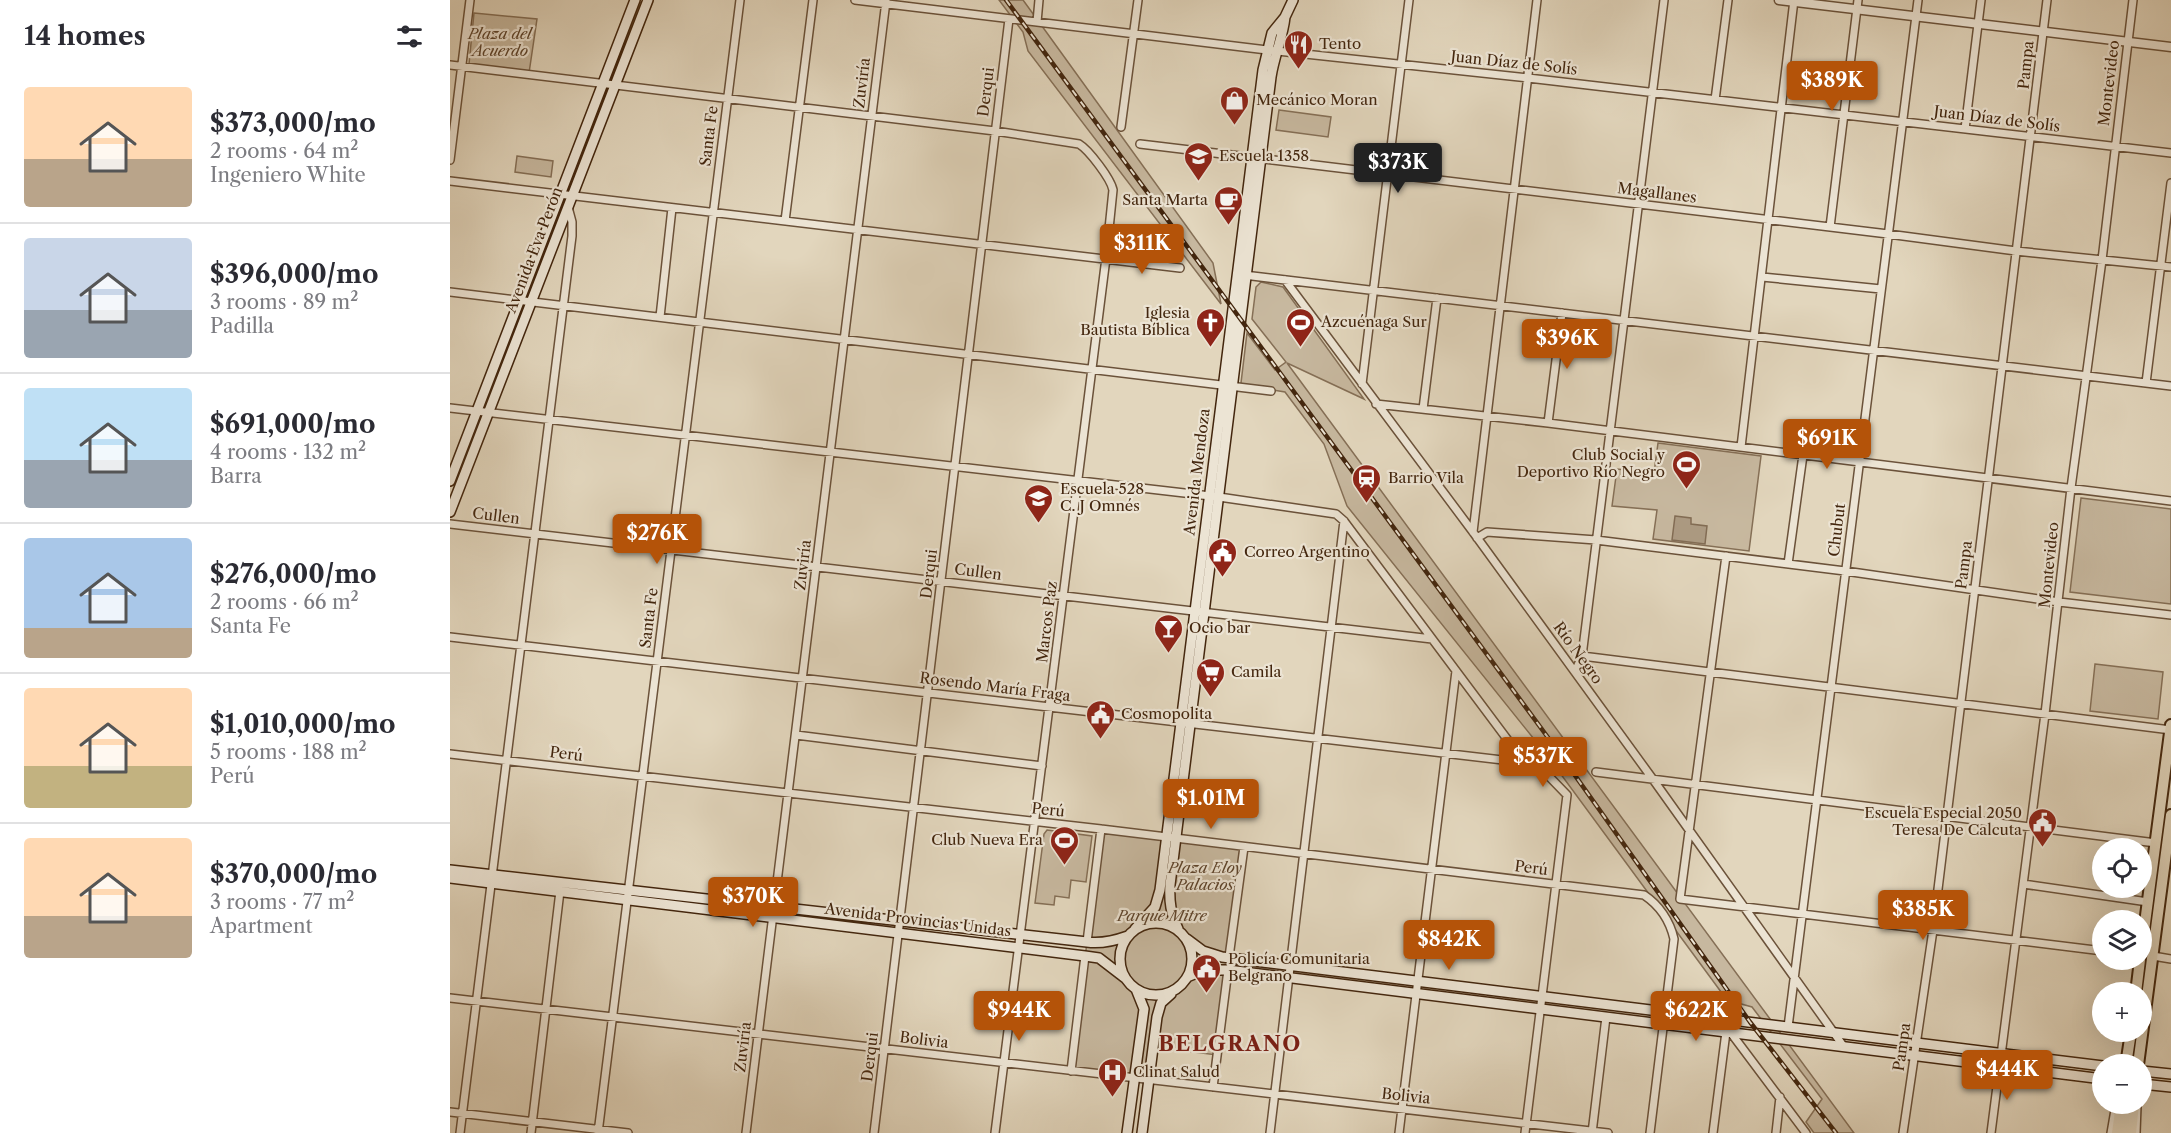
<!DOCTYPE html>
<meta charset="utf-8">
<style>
:root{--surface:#fff;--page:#f2f2f3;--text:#2b2b33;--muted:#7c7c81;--line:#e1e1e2;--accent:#b45309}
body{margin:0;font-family:"Libre Caslon Text",serif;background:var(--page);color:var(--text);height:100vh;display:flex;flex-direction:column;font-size:22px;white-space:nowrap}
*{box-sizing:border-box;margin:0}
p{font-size:20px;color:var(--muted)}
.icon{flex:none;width:33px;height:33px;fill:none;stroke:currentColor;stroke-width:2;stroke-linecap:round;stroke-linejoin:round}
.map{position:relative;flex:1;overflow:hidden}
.sheet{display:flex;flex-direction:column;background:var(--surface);width:450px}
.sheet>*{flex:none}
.controls{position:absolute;left:1642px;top:838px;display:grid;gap:12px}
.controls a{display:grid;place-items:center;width:60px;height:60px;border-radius:50%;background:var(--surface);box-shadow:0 6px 24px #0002;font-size:30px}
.price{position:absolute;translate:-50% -51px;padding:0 14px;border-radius:6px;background:var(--accent);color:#fff;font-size:20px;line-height:39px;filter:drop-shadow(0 2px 3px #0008)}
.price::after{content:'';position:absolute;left:50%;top:36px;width:18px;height:14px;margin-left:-9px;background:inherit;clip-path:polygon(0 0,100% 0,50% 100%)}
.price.on{background:#222;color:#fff}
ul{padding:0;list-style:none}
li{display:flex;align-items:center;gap:18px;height:150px;padding:0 24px}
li+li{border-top:2px solid var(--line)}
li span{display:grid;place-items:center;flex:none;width:168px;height:120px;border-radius:6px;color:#555}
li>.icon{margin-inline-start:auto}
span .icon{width:72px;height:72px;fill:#fffc;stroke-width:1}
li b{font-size:26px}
h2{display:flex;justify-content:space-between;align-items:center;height:72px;padding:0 24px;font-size:26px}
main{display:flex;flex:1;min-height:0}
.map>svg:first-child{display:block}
.green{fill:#c7b89f;stroke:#856f56;stroke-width:1.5}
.water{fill:#ac9a82;stroke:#826c54;stroke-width:1.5}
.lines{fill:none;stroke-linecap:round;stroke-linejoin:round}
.minor-casing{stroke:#6b523a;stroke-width:10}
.tertiary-casing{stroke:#6b523a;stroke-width:11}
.secondary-casing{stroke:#43260e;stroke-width:12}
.primary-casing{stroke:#43260e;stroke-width:14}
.motorway-casing{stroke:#43260e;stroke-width:15}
.minor{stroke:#ece4d4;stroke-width:7}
.tertiary{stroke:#ece4d4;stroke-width:8}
.secondary{stroke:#ece4d4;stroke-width:9}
.primary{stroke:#e2d6bd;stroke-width:10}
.motorway{stroke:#e2d6bd;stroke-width:12}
.rail-casing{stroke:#43260e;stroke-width:4.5}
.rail{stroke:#ece4d4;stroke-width:2;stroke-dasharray:7;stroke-linecap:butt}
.labels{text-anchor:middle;stroke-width:4.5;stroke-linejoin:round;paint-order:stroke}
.park-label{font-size:15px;font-style:italic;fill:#5d432b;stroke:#ece4d4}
.poi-label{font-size:15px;fill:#43260e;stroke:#ece4d4;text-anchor:start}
.street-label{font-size:15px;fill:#43260e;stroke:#ece4d4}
.district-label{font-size:21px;font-weight:bold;letter-spacing:1.5px;fill:#7a1f14;stroke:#ece4d4}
</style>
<main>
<section class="sheet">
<h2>14 homes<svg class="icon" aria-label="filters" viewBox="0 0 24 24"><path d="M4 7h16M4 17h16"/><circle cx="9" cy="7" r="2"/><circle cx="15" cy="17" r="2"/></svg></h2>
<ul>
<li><span style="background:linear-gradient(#ffd9b3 60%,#b9a48a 0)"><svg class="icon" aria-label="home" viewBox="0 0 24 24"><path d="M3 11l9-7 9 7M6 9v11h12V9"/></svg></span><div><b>$373,000/mo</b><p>2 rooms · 64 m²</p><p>Ingeniero White</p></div></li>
<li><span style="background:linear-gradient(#c9d6e8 60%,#9aa5b1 0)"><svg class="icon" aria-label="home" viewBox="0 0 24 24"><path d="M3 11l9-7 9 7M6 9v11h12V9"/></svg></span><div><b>$396,000/mo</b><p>3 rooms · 89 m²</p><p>Padilla</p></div></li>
<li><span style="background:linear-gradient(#bfe0f5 60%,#9aa5b1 0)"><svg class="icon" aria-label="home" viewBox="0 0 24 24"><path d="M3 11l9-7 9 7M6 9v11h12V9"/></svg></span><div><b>$691,000/mo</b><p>4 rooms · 132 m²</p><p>Barra</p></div></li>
<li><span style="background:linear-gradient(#a9c7e8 75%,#b9a48a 0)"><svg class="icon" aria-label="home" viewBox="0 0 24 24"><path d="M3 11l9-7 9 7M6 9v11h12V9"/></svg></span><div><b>$276,000/mo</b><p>2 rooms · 66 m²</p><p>Santa Fe</p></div></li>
<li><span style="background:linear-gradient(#ffd9b3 65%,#c2b280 0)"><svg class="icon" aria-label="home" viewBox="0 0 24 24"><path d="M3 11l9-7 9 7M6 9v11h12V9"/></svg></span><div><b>$1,010,000/mo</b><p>5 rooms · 188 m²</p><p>Perú</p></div></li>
<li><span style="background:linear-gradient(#ffd9b3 65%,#b9a48a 0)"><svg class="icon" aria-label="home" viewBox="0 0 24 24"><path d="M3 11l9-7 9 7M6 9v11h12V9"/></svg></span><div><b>$370,000/mo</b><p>3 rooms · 77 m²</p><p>Apartment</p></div></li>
</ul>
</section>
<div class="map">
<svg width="1721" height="1133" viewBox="0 0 1721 1133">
<rect width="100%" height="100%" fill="#e2d6bd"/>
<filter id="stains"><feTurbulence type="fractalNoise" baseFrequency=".00333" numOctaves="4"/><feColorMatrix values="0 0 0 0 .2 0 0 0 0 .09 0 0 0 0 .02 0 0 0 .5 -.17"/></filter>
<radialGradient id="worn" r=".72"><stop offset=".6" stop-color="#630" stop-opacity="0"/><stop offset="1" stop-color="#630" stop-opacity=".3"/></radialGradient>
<path class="green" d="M549,0H573L597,33L763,263L771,304L578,51L573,32Z
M24,13L87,19L79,73L19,64Z
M829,110L881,117L878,137L826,130Z
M67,156L103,161L101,177L65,172Z
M811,282L833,287L914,399L837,363L1404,1133H1364L1356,1122L1372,1099L1302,1007L1277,1000L1096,754L897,506L874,444L835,392L794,385L791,383L797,333L825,370L836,362L802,319L806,287Z
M1208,443L1311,456L1299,551L1203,539L1207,510L1162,506L1167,469L1204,473Z
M1631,498L1721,509V604L1620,592Z
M1645,664L1713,672L1708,719L1640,711Z
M651,829L794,847L767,1055L703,1047L698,1080L621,1071Z
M597,830L642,836L636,882L621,880L619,898L605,896L604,905L585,903L594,834Z"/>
<path class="water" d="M1225,516L1241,518V524L1257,526L1255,544L1222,540Z"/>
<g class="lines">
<defs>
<path id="minor" d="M405,0L817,50L1078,78L1721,153
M587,22L589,0
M0,65L545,131L629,144C639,150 661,179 663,190L656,258L545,1133
M1265,100L1278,0
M671,127L688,0
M1515,129L1531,0
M690,144L1438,234L1566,251L1721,267
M0,160L20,0
M0,181L730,268
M335,221L363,0
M1380,227L1408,0
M794,275L1721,386
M1312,277L1431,289
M835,280L1023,532L1202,778L1394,1047
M0,292L821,391
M210,317L222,208
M1696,383L1721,183
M912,384L959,0
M926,404L1098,423L1721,501
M0,408L769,497L886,514L894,521L1075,763
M973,409L987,298
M1098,423L1112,313
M1291,447L1344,0
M0,524L982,639
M1023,532L1087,0
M1027,538L1037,532L1146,540L1395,571L1609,602L1721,615
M1276,556L1230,899L1653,951
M1338,564L1353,455
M0,637L1087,764L1117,795L1075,1133
M1132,656L1721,730
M1125,672L1132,656L1214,0
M346,735L592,766
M0,754L651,829L1194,895C1209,905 1220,921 1224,939L1200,1133
M1146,772L1706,843
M1573,884L1698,902
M637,942L651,829
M1703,956L1721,959
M779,957L794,847
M0,998L1158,1133
M1338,1027L1468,0
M1281,1033L1356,1133
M621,1071L635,956
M763,1087L778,970
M0,1112L178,1133
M10,1133L122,236V222L118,207
M81,1133L110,891
M148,1133L290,0
M296,1133L436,1
M424,1133L559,19
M820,1133L894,521
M949,1133L1006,671
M1142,1133L1156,1017
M1263,1133L1276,1032
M1326,1133L1330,1097
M1453,1133L1483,930L1597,0
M1541,1133L1595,714L1621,488L1652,260L1683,0
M1661,1133L1666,1104
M1686,1133L1687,1106"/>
<path id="tertiary" d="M1329,0L1721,47"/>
<path id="secondary" d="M0,481L185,0
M0,512L198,0
M0,870L637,942C651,944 664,941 678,936
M0,878L635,956L649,958L675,978
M670 959a36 36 0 1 1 72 0a36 36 0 1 1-72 0Z
M685,929L705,907L710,890L813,70L822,33L835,17L843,0
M728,929C721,914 719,902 720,885L821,77C824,56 833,37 835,17
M737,939L753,951L772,957L1653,1066
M737,977L754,970H778L1653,1079
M1692,1071L1721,1074
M1692,1084L1721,1087
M677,1133L694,1009L686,989
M692,1133L707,1017L711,1003L721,994"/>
<path id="primary" d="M1692,946L1721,725
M1686,993L1690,960
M1676,1065L1681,1032
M1688,1065L1721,815"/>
<path id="motorway" d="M1668,1133L1672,1104
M1680,1133L1683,1104"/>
</defs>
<use href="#minor" class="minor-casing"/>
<use href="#tertiary" class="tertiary-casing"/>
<use href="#secondary" class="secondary-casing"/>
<use href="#primary" class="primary-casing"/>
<use href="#motorway" class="motorway-casing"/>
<use href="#minor" class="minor"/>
<use href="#tertiary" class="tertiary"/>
<use href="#secondary" class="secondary"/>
<use href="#primary" class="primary"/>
<use href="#motorway" class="motorway"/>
<defs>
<path id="rail" d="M556,0L1102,743L1300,1022L1386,1133"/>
</defs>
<use href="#rail" class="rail-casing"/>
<use href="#rail" class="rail"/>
</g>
<defs>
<symbol id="restaurant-pin" viewBox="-11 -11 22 30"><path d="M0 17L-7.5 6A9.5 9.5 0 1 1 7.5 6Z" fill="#8f2418" stroke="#ece4d4"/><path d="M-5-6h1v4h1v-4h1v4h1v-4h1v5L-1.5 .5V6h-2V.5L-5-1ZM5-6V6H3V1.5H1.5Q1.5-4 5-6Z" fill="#fff"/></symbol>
<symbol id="shop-pin" viewBox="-11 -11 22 30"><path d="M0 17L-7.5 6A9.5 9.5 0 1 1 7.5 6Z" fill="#8f2418" stroke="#ece4d4"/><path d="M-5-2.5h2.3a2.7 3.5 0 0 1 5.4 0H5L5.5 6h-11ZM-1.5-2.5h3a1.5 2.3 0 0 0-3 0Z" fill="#fff"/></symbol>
<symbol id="school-pin" viewBox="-11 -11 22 30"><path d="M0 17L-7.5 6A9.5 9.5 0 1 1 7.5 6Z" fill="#8f2418" stroke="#ece4d4"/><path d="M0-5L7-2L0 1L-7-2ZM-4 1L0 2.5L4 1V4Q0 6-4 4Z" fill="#fff"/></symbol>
<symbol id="cafe-pin" viewBox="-11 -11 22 30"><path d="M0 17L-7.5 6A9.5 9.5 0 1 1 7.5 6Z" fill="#8f2418" stroke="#ece4d4"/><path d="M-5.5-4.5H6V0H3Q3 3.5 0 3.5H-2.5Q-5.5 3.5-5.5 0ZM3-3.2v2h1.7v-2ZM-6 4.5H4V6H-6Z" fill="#fff"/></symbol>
<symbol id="church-pin" viewBox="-11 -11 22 30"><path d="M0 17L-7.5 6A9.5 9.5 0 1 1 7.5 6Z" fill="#8f2418" stroke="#ece4d4"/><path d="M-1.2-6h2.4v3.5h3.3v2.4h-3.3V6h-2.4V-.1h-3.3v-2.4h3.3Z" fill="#fff"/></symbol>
<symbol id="stadium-pin" viewBox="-11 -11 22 30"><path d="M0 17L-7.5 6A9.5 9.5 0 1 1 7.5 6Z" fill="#8f2418" stroke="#ece4d4"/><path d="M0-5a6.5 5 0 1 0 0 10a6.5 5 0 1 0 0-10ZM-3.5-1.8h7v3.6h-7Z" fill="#fff"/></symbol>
<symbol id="station-pin" viewBox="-11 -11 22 30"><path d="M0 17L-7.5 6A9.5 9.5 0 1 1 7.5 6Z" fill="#8f2418" stroke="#ece4d4"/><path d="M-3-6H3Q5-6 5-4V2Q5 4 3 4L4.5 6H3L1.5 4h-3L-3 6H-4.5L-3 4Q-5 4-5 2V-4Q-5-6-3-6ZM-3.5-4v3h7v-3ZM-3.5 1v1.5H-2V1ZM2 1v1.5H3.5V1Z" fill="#fff"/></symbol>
<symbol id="civic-pin" viewBox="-11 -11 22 30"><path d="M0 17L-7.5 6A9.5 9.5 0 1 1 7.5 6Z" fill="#8f2418" stroke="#ece4d4"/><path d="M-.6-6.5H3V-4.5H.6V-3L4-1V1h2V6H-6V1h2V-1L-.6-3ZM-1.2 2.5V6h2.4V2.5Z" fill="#fff"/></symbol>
<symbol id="bar-pin" viewBox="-11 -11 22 30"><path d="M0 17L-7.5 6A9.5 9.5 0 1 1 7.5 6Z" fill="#8f2418" stroke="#ece4d4"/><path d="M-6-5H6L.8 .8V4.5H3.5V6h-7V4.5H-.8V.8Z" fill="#fff"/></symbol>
<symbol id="supermarket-pin" viewBox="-11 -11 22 30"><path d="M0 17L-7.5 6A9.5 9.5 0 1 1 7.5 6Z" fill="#8f2418" stroke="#ece4d4"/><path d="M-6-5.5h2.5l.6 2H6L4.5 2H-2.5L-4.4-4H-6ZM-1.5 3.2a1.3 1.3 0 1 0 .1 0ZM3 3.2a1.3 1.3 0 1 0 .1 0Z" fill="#fff"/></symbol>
<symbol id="hospital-pin" viewBox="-11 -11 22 30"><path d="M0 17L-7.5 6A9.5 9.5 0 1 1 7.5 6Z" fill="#8f2418" stroke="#ece4d4"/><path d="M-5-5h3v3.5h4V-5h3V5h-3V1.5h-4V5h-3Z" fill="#fff"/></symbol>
</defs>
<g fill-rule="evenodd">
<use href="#restaurant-pin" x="832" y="28" width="33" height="45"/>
<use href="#shop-pin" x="768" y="84" width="33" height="45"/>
<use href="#school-pin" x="732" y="140" width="33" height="45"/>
<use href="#cafe-pin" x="762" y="184" width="33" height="45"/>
<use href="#church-pin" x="744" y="306" width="33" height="45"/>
<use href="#stadium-pin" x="834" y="306" width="33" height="45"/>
<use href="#stadium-pin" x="1220" y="448" width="33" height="45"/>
<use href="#station-pin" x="900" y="462" width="33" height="45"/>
<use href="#school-pin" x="572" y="482" width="33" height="45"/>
<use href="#civic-pin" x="756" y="536" width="33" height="45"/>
<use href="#bar-pin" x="702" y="612" width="33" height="45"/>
<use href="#supermarket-pin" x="744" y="656" width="33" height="45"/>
<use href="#civic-pin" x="634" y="698" width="33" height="45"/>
<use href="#civic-pin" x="1576" y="806" width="33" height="45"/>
<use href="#stadium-pin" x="598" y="824" width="33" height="45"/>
<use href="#civic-pin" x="740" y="952" width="33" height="45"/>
<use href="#hospital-pin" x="646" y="1056" width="33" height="45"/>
</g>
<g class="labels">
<g class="park-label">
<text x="50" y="39">Plaza del<tspan x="50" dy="17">Acuerdo</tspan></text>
<text x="755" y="873">Plaza Eloy<tspan x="755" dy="17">Palacios</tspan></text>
<text x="712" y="921">Parque Mitre</text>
</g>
<g class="poi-label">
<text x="869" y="49">Tento</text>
<text x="806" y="105">Mecánico Moran</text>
<text x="769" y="161">Escuela 1358</text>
<text x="758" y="205" text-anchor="end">Santa Marta</text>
<text x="740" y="318" text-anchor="end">Iglesia<tspan x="740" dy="17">Bautista Bíblica</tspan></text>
<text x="871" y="327">Azcuénaga Sur</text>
<text x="1215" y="460" text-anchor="end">Club Social y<tspan x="1215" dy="17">Deportivo Río Negro</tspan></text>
<text x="938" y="483">Barrio Vila</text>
<text x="610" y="494">Escuela 528<tspan x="610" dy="17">C. J Omnés</tspan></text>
<text x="794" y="557">Correo Argentino</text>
<text x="739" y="633">Ocio bar</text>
<text x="781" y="677">Camila</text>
<text x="671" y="719">Cosmopolita</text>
<text x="1572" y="818" text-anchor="end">Escuela Especial 2050<tspan x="1572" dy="17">Teresa De Calcuta</tspan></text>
<text x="593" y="845" text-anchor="end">Club Nueva Era</text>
<text x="778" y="964">Policía Comunitaria<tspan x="778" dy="17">Belgrano</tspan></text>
<text x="683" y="1077">Clinat Salud</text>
</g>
<g class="street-label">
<text transform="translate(1064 63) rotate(6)" y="5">Juan Díaz de Solís</text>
<text transform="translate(1576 65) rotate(-84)" y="5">Pampa</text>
<text transform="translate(412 83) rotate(-83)" y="5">Zuviría</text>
<text transform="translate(1659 83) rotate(-83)" y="5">Montevideo</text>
<text transform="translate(536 92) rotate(-83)" y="5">Derqui</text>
<text transform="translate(1547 119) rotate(7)" y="5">Juan Díaz de Solís</text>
<text transform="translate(259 136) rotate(-83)" y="5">Santa Fe</text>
<text transform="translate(1207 193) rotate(7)" y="5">Magallanes</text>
<text transform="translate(84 250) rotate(-69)" y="5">Avenida Eva Perón</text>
<text transform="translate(747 472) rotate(-83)" y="5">Avenida Mendoza</text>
<text transform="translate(46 516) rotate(7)" y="5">Cullen</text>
<text transform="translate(1387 530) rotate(-83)" y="5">Chubut</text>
<text transform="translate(353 565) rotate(-83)" y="5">Zuviría</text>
<text transform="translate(1514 565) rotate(-83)" y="5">Pampa</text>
<text transform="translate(1599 565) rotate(-84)" y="5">Montevideo</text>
<text transform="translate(528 572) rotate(7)" y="5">Cullen</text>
<text transform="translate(479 574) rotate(-83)" y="5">Derqui</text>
<text transform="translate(199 618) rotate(-83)" y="5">Santa Fe</text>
<text transform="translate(597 622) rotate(-83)" y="5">Marcos Paz</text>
<text transform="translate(1128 653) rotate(54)" y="5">Río Negro</text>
<text transform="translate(545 687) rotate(7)" y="5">Rosendo María Fraga</text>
<text transform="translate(116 754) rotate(7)" y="5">Perú</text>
<text transform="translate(598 810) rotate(6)" y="5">Perú</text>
<text transform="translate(1081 868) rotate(7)" y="5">Perú</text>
<text transform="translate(468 920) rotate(7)" y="5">Avenida Provincias Unidas</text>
<text transform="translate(474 1040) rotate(7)" y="5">Bolivia</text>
<text transform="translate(293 1047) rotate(-83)" y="5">Zuviría</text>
<text transform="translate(1452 1047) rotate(-82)" y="5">Pampa</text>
<text transform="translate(420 1057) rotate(-83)" y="5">Derqui</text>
<text transform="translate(956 1096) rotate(6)" y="5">Bolivia</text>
</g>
<g class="district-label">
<text x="780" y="1051">BELGRANO</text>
</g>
</g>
<rect width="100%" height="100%" filter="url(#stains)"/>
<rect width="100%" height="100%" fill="url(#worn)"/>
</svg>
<div class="controls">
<a><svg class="icon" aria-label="locate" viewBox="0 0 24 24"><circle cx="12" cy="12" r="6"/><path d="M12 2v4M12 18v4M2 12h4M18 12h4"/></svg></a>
<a><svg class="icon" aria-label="layers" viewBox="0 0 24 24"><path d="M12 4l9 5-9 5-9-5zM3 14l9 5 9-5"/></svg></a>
<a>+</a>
<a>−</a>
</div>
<b class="price" style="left:1382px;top:112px">$389K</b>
<b class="price on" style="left:948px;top:194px">$373K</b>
<b class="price" style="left:692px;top:275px">$311K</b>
<b class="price" style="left:1117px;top:370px">$396K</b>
<b class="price" style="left:1377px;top:470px">$691K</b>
<b class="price" style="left:207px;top:565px">$276K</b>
<b class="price" style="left:1093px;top:788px">$537K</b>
<b class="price" style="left:761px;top:830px">$1.01M</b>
<b class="price" style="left:303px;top:928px">$370K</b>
<b class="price" style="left:1473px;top:941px">$385K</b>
<b class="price" style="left:999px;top:971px">$842K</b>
<b class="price" style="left:569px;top:1042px">$944K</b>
<b class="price" style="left:1246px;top:1042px">$622K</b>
<b class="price" style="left:1557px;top:1101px">$444K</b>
</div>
</main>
